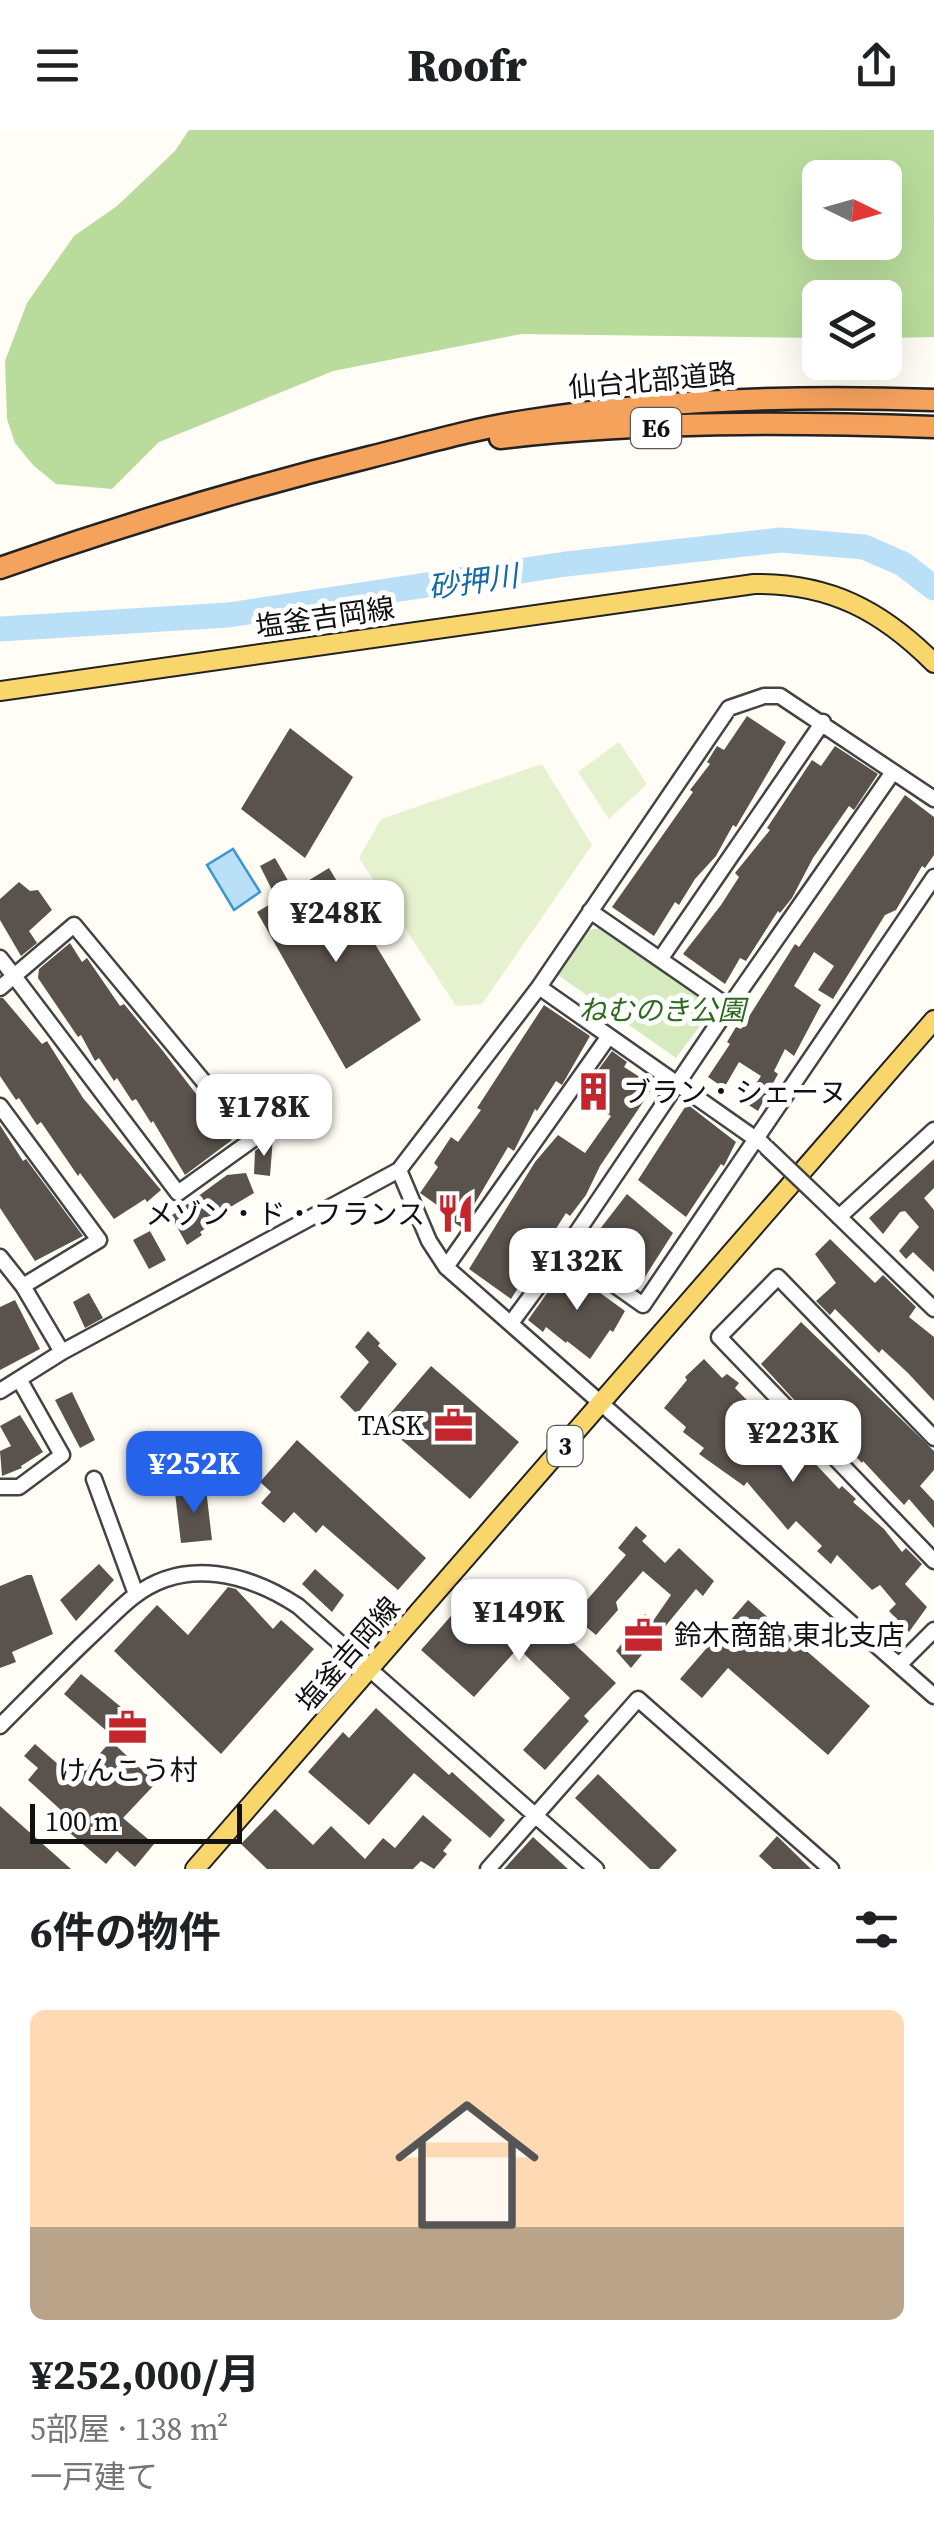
<!DOCTYPE html>
<html lang="ja">
<meta charset="utf-8">
<style>
:root{--surface:#fff;--page:#f6f6f6;--text:#202124;--muted:#757577;--accent:#2563eb}
body{margin:0;font-family:"Source Serif 4","Noto Sans JP",serif;background:var(--page);color:var(--text);height:100vh;display:flex;flex-direction:column;font-size:38px;white-space:nowrap}
*{box-sizing:border-box;margin:0}
p{font-size:32px;color:var(--muted)}
.icon{flex:none;width:55px;height:55px;fill:none;stroke:currentColor;stroke-width:2;stroke-linecap:round;stroke-linejoin:round}
.map{position:relative;height:1739px;overflow:hidden}
.sheet{display:flex;flex-direction:column;background:var(--surface);flex:1}
.sheet>*{flex:none}
.needle{width:65px;rotate:95deg}
.fabs{position:absolute;left:802px;top:30px;display:grid;gap:20px}
.fabs a{display:grid;place-items:center;width:100px;height:100px;border-radius:15px;background:var(--surface);box-shadow:0 10px 40px #0002;font-size:50px}
.scale{position:absolute;left:30px;bottom:25px;width:212px;box-sizing:border-box;padding-left:10px;border:5px solid #111;border-top:0;font-size:28px;line-height:35px;white-space:nowrap;color:#111;-webkit-text-stroke:8px #fff;paint-order:stroke}
.price{position:absolute;translate:-50% -85px;padding:0 22px;border-radius:20px;background:#fff;color:#222;font-size:32px;line-height:65px;filter:drop-shadow(0 2px 5px #0008)}
.price::after{content:'';position:absolute;left:50%;top:60px;width:30px;height:22px;margin-left:-15px;background:inherit;clip-path:polygon(0 0,100% 0,50% 100%)}
.price.selected{background:var(--accent);color:#fff}
ul{padding:0;list-style:none}
li{display:grid;align-content:center;gap:20px;height:530px;padding:0 30px}
li span{display:grid;place-items:center;height:310px;border-radius:15px;color:#555}
li>.icon{margin-inline-start:auto}
span .icon{width:180px;height:180px;fill:#fffc;stroke-width:1}
li b{font-size:42px}
h2{display:flex;justify-content:space-between;align-items:center;height:120px;padding:0 30px;font-size:42px}
header{display:flex;justify-content:space-between;align-items:center;height:130px;padding:0 30px;background:var(--surface);font-size:45px;font-weight:800}
.map>svg:first-child{display:block}
.green{fill:#d5ebbd}
.forest{fill:#b9dc9c;fill-rule:evenodd}
.pitch{fill:#e6f2cf}
.water{fill:#b9e0f7;stroke:#3f96cf;stroke-width:2.5}
.lines{fill:none;stroke-linecap:round;stroke-linejoin:round}
.river{stroke:#b9e0f7;stroke-width:25}
.building{fill:#5a524d}
.minor-casing{stroke:#444;stroke-width:19}
.major-casing{stroke:#222;stroke-width:22}
.highway-casing{stroke:#222;stroke-width:25}
.minor{stroke:#fff;stroke-width:14}
.major{stroke:#f9d66b;stroke-width:18}
.highway{stroke:#f5a25d;stroke-width:20}
.minor-bridge-casing{stroke:#444;stroke-width:19;stroke-linecap:butt}
.minor-bridge{stroke:#fff;stroke-width:14}
.labels{text-anchor:middle;stroke-width:10;stroke-linejoin:round;paint-order:stroke}
.shield{fill:#fff;stroke:#585858;stroke-width:2.5}
.shield-label{font-size:25px;font-weight:bold;fill:#111}
.street-label{font-size:28px;fill:#111;stroke:#fff}
.park-label{font-size:28px;font-style:italic;fill:#2f6b1f;stroke:#fff}
.poi-label{font-size:28px;fill:#111;stroke:#fff;text-anchor:start}
.water-label{font-size:30px;font-style:italic;fill:#1768a6;stroke:#fff}
</style>
<header><svg class="icon" aria-label="menu" viewBox="0 0 24 24"><path d="M4 6h16M4 12h16M4 18h16"/></svg>Roofr<svg class="icon" aria-label="share" viewBox="0 0 24 24"><path d="M12 15V3M7 8l5-5 5 5M5 13v7h14v-7"/></svg></header>
<div class="map">
<svg width="934" height="1739" viewBox="0 0 934 1739">
<rect width="100%" height="100%" fill="#fffdf5"/>
<path class="green" d="M600,798L714,877L676,928L558,845L589,800Z
M271,952L293,962L302,987L259,1010L231,967L250,956Z"/>
<path class="forest" d="M189,0H934V207L885,208V168H820V208L521,204L333,241L159,312L112,359L56,354L33,335L15,313L7,289L5,231L27,173L74,106L117,76L175,21ZM820,48H885V112H820Z"/>
<path class="pitch" d="M619,612L647,654L609,689L578,642Z
M542,634L592,715L482,874L456,876L359,728L381,689Z"/>
<path class="water" d="M233,719L260,762L234,780L207,735Z"/>
<g class="lines">
<path class="river" d="M0,499L228,485L566,434L781,410L864,417L903,434L934,458"/>
</g>
<path class="building" d="M747,586L786,612L736,697L733,695L716,726L695,749L679,775L675,772L654,806L612,777L693,662L690,660L710,634L707,632L717,616L724,620Z
M290,598L353,647L305,728L241,679Z
M835,616L878,644L854,680L849,676L813,728L792,768L780,783L778,781L746,831L740,828L725,854L683,824L721,775L739,747L735,743L770,700L767,698L812,630L821,636Z
M905,665L934,687V725L925,738L922,736L896,780L885,785L833,869L818,860L834,836L814,822L794,856L821,875L794,926L785,919L774,941L778,944L758,981L744,972L761,946L739,932L724,958L708,947L730,914L727,912L736,897L741,899L795,814L799,817Z
M275,728L290,754L283,766L329,738L421,890L346,939L257,782L277,770L260,736Z
M19,752L30,761L38,760L52,780L29,801L37,813L21,826L0,790V769Z
M70,813L82,832L87,828L120,876L124,874L163,921L210,982L206,985L232,1010L185,1045L153,991L151,993L136,969L132,971L117,948L114,951L99,928L95,931L81,905L78,907L38,848L39,839Z
M0,868H3L42,914L47,911L83,968L161,1060L147,1072L145,1069L114,1089L80,1043L78,1046L41,992L37,995L19,968L16,970L0,946Z
M544,875L590,906L562,955L556,951L537,981L535,979L514,1021L508,1017L461,1097L441,1084L444,1080L420,1063L438,1037L434,1033L451,1007L458,1012L481,980L477,978Z
M612,921L627,932L624,937L654,956L600,1036L586,1065L570,1086L566,1083L511,1169L469,1139L535,1032L558,1005L585,1023L611,986L579,966Z
M687,974L736,1012L724,1036L721,1034L686,1087L638,1050Z
M0,995L23,1031L26,1029L83,1106L35,1131L0,1078Z
M273,1007L270,1046L254,1044L255,1021Z
M934,1029V1058L924,1068L934,1080V1142L913,1122L906,1129L899,1121L919,1097L905,1081L900,1082L883,1104L869,1088Z
M246,1043L254,1063L227,1079L229,1083L200,1102L202,1105L187,1115L171,1086L227,1045Z
M627,1064L673,1103L643,1150L590,1112Z
M150,1101L166,1130L149,1139L133,1110Z
M830,1109L875,1153L883,1145L916,1177L909,1187L934,1207V1271L908,1243L882,1219L879,1223L835,1179L830,1185L816,1171L836,1153L815,1124Z
M567,1135L580,1143L577,1146L625,1181L613,1202L610,1200L590,1229L567,1211L566,1213L546,1197L543,1202L528,1190Z
M89,1163L103,1188L85,1198L73,1172Z
M15,1170L40,1219L0,1240V1177Z
M801,1192L934,1321V1340L920,1356L934,1371V1398L909,1369L904,1375L863,1331L862,1333L819,1289L798,1274L761,1234Z
M368,1201L380,1213L378,1216L397,1234L357,1284L340,1267L369,1232L355,1217Z
M704,1229L722,1248L727,1244L739,1253L735,1258L791,1315L794,1311L839,1359L842,1356L856,1369L853,1372L884,1399L902,1422L906,1418L922,1434L905,1454L927,1477L909,1502L889,1481L896,1474L880,1455L872,1460L837,1425L831,1434L817,1421L822,1416L796,1391L788,1400L747,1352L744,1356L699,1324L704,1318L683,1302L686,1297L664,1278L687,1250L685,1247Z
M431,1236L519,1312L470,1369L382,1293Z
M72,1262L95,1310L80,1318L55,1270Z
M20,1285L43,1322L21,1336L22,1338L2,1346L0,1321L11,1316L0,1296Z
M297,1310L426,1428L398,1460L323,1395L316,1403L294,1382L284,1393L261,1373L271,1362L260,1352Z
M206,1359L212,1410L181,1413L175,1363Z
M636,1396L647,1406L642,1411L665,1433L679,1418L714,1451L703,1466L696,1459L631,1538L616,1521L645,1484L653,1491L671,1465L643,1441L616,1472L618,1480L596,1505L573,1486L626,1425L618,1418Z
M99,1434L114,1450L76,1491L60,1470Z
M315,1439L344,1465L332,1482L302,1454Z
M27,1445H32L53,1504L12,1522L16,1532L0,1538V1456Z
M480,1453L536,1503L549,1490L616,1553L584,1586L589,1591L545,1640L523,1620L570,1568L518,1518L474,1567L421,1520Z
M228,1457L236,1459L273,1499L281,1490L314,1519L221,1624L114,1521L157,1475L188,1505Z
M748,1470L870,1576L828,1625L728,1538L702,1568L680,1549Z
M81,1544L127,1582L109,1603L64,1564Z
M376,1578L449,1645L452,1642L505,1690L490,1708L414,1643L369,1695L308,1642L343,1602L349,1608Z
M111,1611L156,1653L123,1688L154,1714L135,1737L117,1721L106,1734L56,1691L63,1682L28,1650L38,1638L24,1626L35,1614L76,1650Z
M598,1644L677,1720L659,1739H650L575,1668Z
M0,1676L54,1724L71,1739H0Z
M275,1679L313,1715L331,1696L365,1729L383,1708L395,1718L423,1685L452,1710L443,1721L447,1724L434,1739L421,1731L413,1739H267L241,1714Z
M777,1706L811,1739H773L759,1726Z
M533,1707L568,1739H504Z"/>
<g class="lines">
<defs>
<path id="minor" d="M590,781L729,877
M0,828L14,846L178,1063L252,1010L74,795L0,858
M661,828L823,592
M539,857L763,1014
M0,976L99,1110L23,1156
M399,1040L429,1111L446,1137L934,1566
M832,1080L934,1179
M839,1087L934,1000
M565,1120L643,1175L934,747
M0,1127L23,1156L62,1222
M446,1137L609,906
M511,1193L565,1120L729,877L893,642
M0,1261L62,1222L399,1040L539,857L729,578L764,566H780L934,669
M934,1308L778,1147L719,1207L934,1431
M94,1349L136,1464
M0,1357H19L62,1325L19,1249
M900,1534L934,1500
M0,1596C31,1565 62,1533 94,1503C107,1491 119,1478 133,1467C185,1426 249,1444 298,1476L596,1739
M488,1739L638,1569L831,1739"/>
<path id="major" d="M0,561L754,454C830,453 882,481 934,533
M195,1739L934,890"/>
<path id="highway" d="M500,308C643,291 790,292 934,297
M0,438C122,395 245,358 370,327C422,314 472,299 525,291C661,269 797,265 934,270"/>
</defs>
<use href="#minor" class="minor-casing"/>
<use href="#major" class="major-casing"/>
<use href="#highway" class="highway-casing"/>
<use href="#minor" class="minor"/>
<use href="#major" class="major"/>
<use href="#highway" class="highway"/>
<defs>
<path id="minor-bridge" d="M766,1017L832,1080"/>
</defs>
<use href="#minor-bridge" class="minor-bridge-casing"/>
<use href="#minor-bridge" class="minor-bridge"/>
</g>
<defs>
<symbol id="building-bare" viewBox="-9 -9 18 18"><path d="M-4-6H4V6H1V3H-1V6H-4ZM-2.5-4.3h1.7v1.8h-1.7ZM.8-4.3h1.7v1.8H.8ZM-2.5-1h1.7V.8h-1.7ZM.8-1h1.7V.8H.8Z" fill="#c4262e" stroke="#fff" stroke-width="2.5" paint-order="stroke"/></symbol>
<symbol id="restaurant-bare" viewBox="-9 -9 18 18"><path d="M-5-6h1v4h1v-4h1v4h1v-4h1v5L-1.5 .5V6h-2V.5L-5-1ZM5-6V6H3V1.5H1.5Q1.5-4 5-6Z" fill="#c4262e" stroke="#fff" stroke-width="2.5" paint-order="stroke"/></symbol>
<symbol id="office-bare" viewBox="-9 -9 18 18"><path d="M-6-3h4V-5.5h4V-3h4V5H-6ZM-1-4.5V-3h2v-1.5ZM-6 0V1H6V0Z" fill="#c4262e" stroke="#fff" stroke-width="2.5" paint-order="stroke"/></symbol>
</defs>
<g fill-rule="evenodd">
<use href="#building-bare" x="566" y="934" width="55" height="55"/>
<use href="#restaurant-bare" x="428" y="1056" width="55" height="55"/>
<use href="#office-bare" x="426" y="1268" width="55" height="55"/>
<use href="#office-bare" x="616" y="1478" width="55" height="55"/>
<use href="#office-bare" x="100" y="1570" width="55" height="55"/>
</g>
<g class="labels">
<g class="shield">
<rect x="631" y="278" width="50" height="40" rx="8"/>
<rect x="547.5" y="1296" width="35" height="40" rx="8"/>
</g>
<g class="shield-label">
<text x="656" y="307">E6</text>
<text x="565" y="1325">3</text>
</g>
<g class="street-label">
<text transform="translate(652 250) rotate(-5)" y="10">仙台北部道路</text>
<text transform="translate(325 487) rotate(-8)" y="10">塩釜吉岡線</text>
<text transform="translate(348 1524) rotate(-49)" y="10">塩釜吉岡線</text>
</g>
<g class="park-label">
<text x="662" y="890">ねむのき公園</text>
</g>
<g class="poi-label">
<text x="623" y="972">ブラン・シェーヌ</text>
<text x="425" y="1094" text-anchor="end">メゾン・ド・フランス</text>
<text x="424" y="1305" text-anchor="end">TASK</text>
<text x="674" y="1515">鈴木商舘 東北支店</text>
<text x="128" y="1650" text-anchor="middle">けんこう村</text>
</g>
<g class="water-label">
<text transform="translate(473 452) rotate(-8)" y="10">砂押川</text>
</g>
</g>
</svg>
<div class="fabs">
<a><svg class="needle" viewBox="-14 -14 28 28"><path d="M0-13l5 13h-10z" fill="#e53935"/><path d="M0 13l5-13h-10z" fill="#757577"/></svg></a>
<a><svg class="icon" aria-label="layers" viewBox="0 0 24 24"><path d="M12 4l9 5-9 5-9-5zM3 14l9 5 9-5"/></svg></a>
</div>
<div class="scale">100 m</div>
<b class="price" style="left:336px;top:835px">¥248K</b>
<b class="price" style="left:264px;top:1029px">¥178K</b>
<b class="price" style="left:577px;top:1183px">¥132K</b>
<b class="price" style="left:793px;top:1355px">¥223K</b>
<b class="price selected" style="left:194px;top:1386px">¥252K</b>
<b class="price" style="left:519px;top:1534px">¥149K</b>
</div>
<section class="sheet">
<h2>6件の物件<svg class="icon" aria-label="filters" viewBox="0 0 24 24"><path d="M4 7h16M4 17h16"/><circle cx="9" cy="7" r="2"/><circle cx="15" cy="17" r="2"/></svg></h2>
<ul>
<li><span style="background:linear-gradient(#ffd9b3 70%,#b9a48a 0)"><svg class="icon" aria-label="home" viewBox="0 0 24 24"><path d="M3 11l9-7 9 7M6 9v11h12V9"/></svg></span><div><b>¥252,000/月</b><p>5部屋 · 138 m²</p><p>一戸建て</p></div></li>
</ul>
</section>
